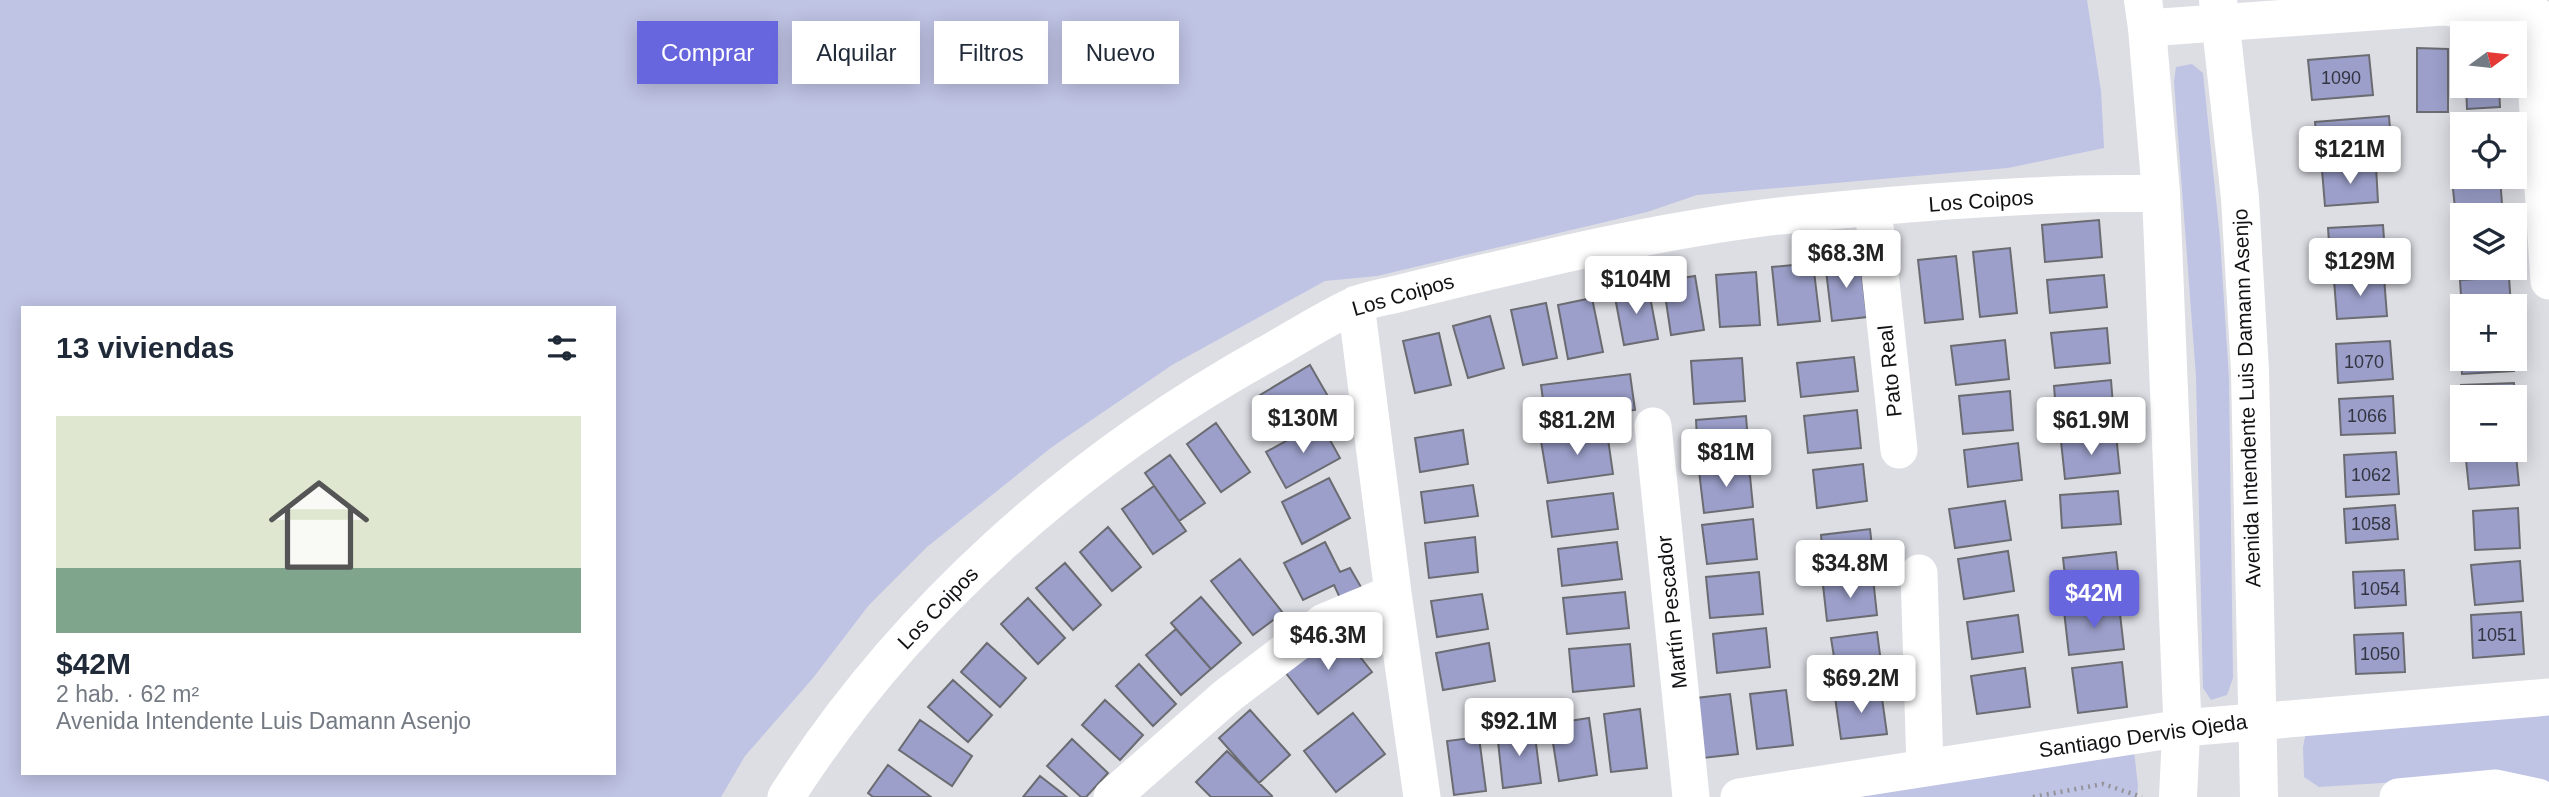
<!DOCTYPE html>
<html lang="es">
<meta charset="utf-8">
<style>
:root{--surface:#fff;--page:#f2f2f3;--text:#1f2937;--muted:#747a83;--accent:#6866df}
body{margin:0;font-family:Helvetica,sans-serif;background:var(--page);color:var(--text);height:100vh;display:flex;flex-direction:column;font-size:26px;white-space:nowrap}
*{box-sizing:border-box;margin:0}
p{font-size:23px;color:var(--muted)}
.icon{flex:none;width:38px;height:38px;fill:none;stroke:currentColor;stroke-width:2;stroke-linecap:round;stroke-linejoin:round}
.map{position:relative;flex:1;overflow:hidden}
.drawer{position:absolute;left:21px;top:306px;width:595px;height:469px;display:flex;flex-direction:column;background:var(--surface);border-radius:0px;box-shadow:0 4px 18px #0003}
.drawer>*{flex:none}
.guide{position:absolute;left:637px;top:21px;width:665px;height:63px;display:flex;gap:14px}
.needle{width:46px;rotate:75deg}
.buttons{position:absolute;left:2450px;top:21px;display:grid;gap:14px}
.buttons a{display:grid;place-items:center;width:77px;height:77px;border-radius:0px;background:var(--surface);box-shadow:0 4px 18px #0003;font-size:35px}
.price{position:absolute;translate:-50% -60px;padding:0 16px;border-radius:7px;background:#fff;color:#222;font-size:23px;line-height:46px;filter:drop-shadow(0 2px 4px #0008)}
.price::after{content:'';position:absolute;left:50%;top:42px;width:21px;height:16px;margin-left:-10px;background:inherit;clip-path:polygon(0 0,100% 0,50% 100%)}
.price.on{background:var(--accent);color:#fff}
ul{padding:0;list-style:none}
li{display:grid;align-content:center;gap:14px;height:371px;padding:0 35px}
li span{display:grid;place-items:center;height:217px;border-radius:0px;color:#555}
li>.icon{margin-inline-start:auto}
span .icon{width:126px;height:126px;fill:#fffc;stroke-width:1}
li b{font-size:30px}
h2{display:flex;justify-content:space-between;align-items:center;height:84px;padding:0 35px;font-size:30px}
.pill{padding:0 24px;border-radius:0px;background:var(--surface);box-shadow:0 4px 18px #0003;font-size:24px;line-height:63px}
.pill.on{background:var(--accent);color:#fff}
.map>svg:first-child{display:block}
.green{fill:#bfc3e4;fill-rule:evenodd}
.building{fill:#9b9fc9;stroke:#6b6c72;stroke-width:2}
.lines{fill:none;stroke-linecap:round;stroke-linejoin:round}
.path{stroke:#939398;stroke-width:4.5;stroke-dasharray:2 5;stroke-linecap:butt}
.street{stroke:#fff;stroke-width:37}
.secondary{stroke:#fff;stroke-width:38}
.labels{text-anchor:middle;stroke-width:5;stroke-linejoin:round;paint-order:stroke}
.number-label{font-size:18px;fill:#343542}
.street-label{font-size:21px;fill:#121215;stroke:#fff}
</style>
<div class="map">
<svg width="2549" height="797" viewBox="0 0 2549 797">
<rect width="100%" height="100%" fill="#dddee4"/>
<path class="green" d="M0,0H2087L2101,91L2104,148L2008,168L1697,195L1647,212L1377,276L1325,281L1172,365L1052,447L927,547L869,605L813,678L745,756L721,797H0ZM614,308V774H23V308Z
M2192,64L2203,73L2220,238L2229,379L2233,678L2227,695L2211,700L2203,688L2196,377L2174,82L2176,67Z
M2549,715V787L2508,775L2319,787L2304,777L2303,747L2306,732Z
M2134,751L2138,786L2137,797H1860Z"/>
<path class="building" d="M2417,48L2448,49V112H2417Z
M2369,55L2373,95L2312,100L2308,60Z
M2466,86H2499L2500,107L2467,109Z
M2389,116L2392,156L2319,162L2315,122Z
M2499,117L2500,124H2462V149L2453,150L2451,120Z
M2376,166L2378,202L2325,206L2322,170Z
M2462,169V177H2500L2502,204L2455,208L2451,170Z
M2099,220L2102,257L2045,262L2042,225Z
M2454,224H2462V263L2457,264Z
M2383,225L2386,267L2331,271L2328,228Z
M2010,248L2017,313L1980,317L1973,252Z
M1956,256L1963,319L1925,323L1918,260Z
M1860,258L1867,317L1832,321L1825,262Z
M1813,263L1820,321L1778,325L1772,267Z
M1756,272L1760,325L1720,327L1716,275Z
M2104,275L2107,307L2050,313L2047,280Z
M1695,276L1704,330L1671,335L1663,281Z
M2384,277L2387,316L2337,319L2334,280Z
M2509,277L2511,306H2462V311L2460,280Z
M1648,286L1658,339L1624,345L1614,292Z
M1592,298L1603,352L1568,359L1558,305Z
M1546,303L1557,358L1523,365L1511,310Z
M1490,316L1504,368L1468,378L1453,326Z
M2107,328L2110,363L2055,368L2051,333Z
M2460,330H2462V359H2514V371L2462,374Z
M1439,333L1451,385L1415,393L1403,341Z
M2005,340L2009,379L1956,385L1951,346Z
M2390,341L2393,379L2338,383L2336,344Z
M1854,357L1858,391L1801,397L1797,363Z
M1742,358L1745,401L1694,404L1691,361Z
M1310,365L1329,398L1273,429L1255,398Z
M1630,374L1635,410L1546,422L1541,385Z
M2111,380L2114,418L2057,424L2054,386Z
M2514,383L2516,421L2515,397H2462V412L2461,385Z
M2010,391L2013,430L1963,434L1959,396Z
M2393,396L2395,433L2341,435L2339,399Z
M1857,410L1861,448L1808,453L1804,416Z
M1746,416L1749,454L1698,458L1696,420Z
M1320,422L1340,458L1286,488L1266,452Z
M1216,423L1250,472L1221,492L1187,444Z
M1463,430L1468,464L1420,472L1415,438Z
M1607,432L1613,474L1548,483L1541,441Z
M2116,434L2120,473L2065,479L2061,441Z
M2018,443L2022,480L1968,487L1964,450Z
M2515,445L2519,485L2469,489L2465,450H2515Z
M2396,452L2399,494L2346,497L2344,455Z
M1170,455L1205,503L1179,521L1145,473Z
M1863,464L1867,501L1817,508L1813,470Z
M1749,466L1753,507L1704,513L1699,471Z
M1329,478L1350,518L1302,544L1282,502Z
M1473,485L1478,516L1425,523L1421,492Z
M1154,486L1186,531L1153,554L1122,509Z
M2118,491L2121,524L2062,528L2060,495Z
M1613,493L1618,529L1552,537L1547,501Z
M2005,501L2011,540L1955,548L1949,509Z
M2395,505L2398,539L2346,543L2344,509Z
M2518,508L2520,548L2475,550L2473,511Z
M1753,519L1757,559L1707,564L1702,525Z
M1108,527L1141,567L1112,591L1080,552Z
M1870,529L1874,564L1824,570L1821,535Z
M1475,537L1478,572L1429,578L1425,543Z
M1325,542L1340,572L1350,568L1361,587L1340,598L1334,585L1303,600L1284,563Z
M1617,542L1622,579L1562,586L1558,549Z
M2008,551L2014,591L1964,599L1958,559Z
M2116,552L2120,589L2067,595L2063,558Z
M1240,559L1283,613L1253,635L1211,581Z
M2520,561L2523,601L2475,605L2471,565Z
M1065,563L1101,605L1073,630L1036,588Z
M2404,570L2406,605L2355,608L2353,572Z
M1759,572L1763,614L1710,618L1706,577Z
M1873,578L1877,615L1827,621L1823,585Z
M1625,592L1629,628L1567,634L1563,598Z
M1482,594L1488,629L1437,637L1431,601Z
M1201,597L1241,643L1211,669L1171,623Z
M1028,598L1065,638L1038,664L1001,624Z
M2119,605L2124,649L2069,655L2064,611Z
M2521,612L2524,654L2473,658L2471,615Z
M2018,615L2023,652L1972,659L1967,622Z
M1766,628L1770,667L1717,673L1713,634Z
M1176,629L1211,669L1181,695L1146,655Z
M1339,630L1372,672L1318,714L1285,672Z
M1877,632L1882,670L1837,676L1831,638Z
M2403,633L2405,672L2356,674L2354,635Z
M987,643L1026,678L1000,707L961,672Z
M1489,643L1495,681L1443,690L1436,653Z
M1630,644L1634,686L1573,692L1569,649Z
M2122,662L2127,707L2078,713L2072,668Z
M1139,664L1176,704L1153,726L1116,686Z
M2025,668L2030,707L1977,714L1971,676Z
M953,680L992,715L968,742L928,707Z
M1786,690L1793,745L1757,749L1750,694Z
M1881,691L1887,734L1841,739L1835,697Z
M1730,694L1738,754L1703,758L1696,698Z
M1105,700L1143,735L1120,760L1082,725Z
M1640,709L1647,768L1611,772L1604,714Z
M1250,710L1290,755L1259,783L1219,738Z
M1353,713L1385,754L1336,792L1304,751Z
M1589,718L1597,775L1559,781L1550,724Z
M920,720L972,756L952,786L899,750Z
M1534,728L1541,783L1503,788L1497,732Z
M1479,737L1486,791L1454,795L1447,741Z
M1072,739L1108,773L1086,797H1081L1047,766Z
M1227,751L1272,796L1271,797H1211L1196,782Z
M888,765L931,797H873L868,793Z
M1040,776L1067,797H1023Z"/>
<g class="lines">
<path class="path" d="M2033,797L2103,784L2142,797"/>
<path class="street" d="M2528,0L2532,18L2549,281
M2147,28L2443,7L2549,20
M1873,208L1899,450
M1356,304L1393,593L1422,797
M1653,426L1691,797
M1919,573L1925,768
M786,797C904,612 1073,462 1265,355C1294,339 1324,319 1355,305C1369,299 1386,297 1401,293C1437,284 1473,275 1509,267C1601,245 1695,225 1789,215C1886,205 1985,197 2082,194C2108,193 2135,194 2161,193
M1112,797L1227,696L1324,622L1393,593
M1739,797L2183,728L2549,697
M2398,797L2496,788L2538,797"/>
<path class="secondary" d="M2143,0L2147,28L2161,193L2182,713L2178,797
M2218,0L2240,198L2250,371L2259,797"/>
</g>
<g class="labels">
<g class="number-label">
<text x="2341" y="84">1090</text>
<text x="2364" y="368">1070</text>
<text x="2367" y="422">1066</text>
<text x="2371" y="481">1062</text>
<text x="2371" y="530">1058</text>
<text x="2380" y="595">1054</text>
<text x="2497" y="641">1051</text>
<text x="2380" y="660">1050</text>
</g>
<g class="street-label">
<text transform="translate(1981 201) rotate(-4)" y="7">Los Coipos</text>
<text transform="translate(1403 295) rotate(-16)" y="7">Los Coipos</text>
<text transform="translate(1890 371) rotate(-96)" y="7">Pato Real</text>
<text transform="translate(2247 398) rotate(-92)" y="7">Avenida Intendente Luis Damann Asenjo</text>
<text transform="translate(938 608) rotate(-46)" y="7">Los Coipos</text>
<text transform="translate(1672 612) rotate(-96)" y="7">Martín Pescador</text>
<text transform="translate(2143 736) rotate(-8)" y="7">Santiago Dervis Ojeda</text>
</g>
</g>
</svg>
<div class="buttons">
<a><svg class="needle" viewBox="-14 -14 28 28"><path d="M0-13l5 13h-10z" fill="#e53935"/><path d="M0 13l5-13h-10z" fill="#747a83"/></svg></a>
<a><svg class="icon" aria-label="locate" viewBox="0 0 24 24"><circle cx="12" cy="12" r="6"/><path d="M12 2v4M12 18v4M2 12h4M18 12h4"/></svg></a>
<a><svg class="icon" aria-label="layers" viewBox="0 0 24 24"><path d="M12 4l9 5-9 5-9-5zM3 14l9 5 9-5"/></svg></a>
<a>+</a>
<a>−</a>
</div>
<b class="price" style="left:2350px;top:186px">$121M</b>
<b class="price" style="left:1846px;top:290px">$68.3M</b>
<b class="price" style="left:2360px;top:298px">$129M</b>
<b class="price" style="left:1636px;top:316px">$104M</b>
<b class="price" style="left:1303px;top:455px">$130M</b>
<b class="price" style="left:1577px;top:457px">$81.2M</b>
<b class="price" style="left:2091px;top:457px">$61.9M</b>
<b class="price" style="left:1726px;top:489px">$81M</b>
<b class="price" style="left:1850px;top:600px">$34.8M</b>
<b class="price on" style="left:2094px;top:630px">$42M</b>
<b class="price" style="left:1328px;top:672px">$46.3M</b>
<b class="price" style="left:1861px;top:715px">$69.2M</b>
<b class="price" style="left:1519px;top:758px">$92.1M</b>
<div class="guide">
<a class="pill on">Comprar</a>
<a class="pill">Alquilar</a>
<a class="pill">Filtros</a>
<a class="pill">Nuevo</a>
</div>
<section class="drawer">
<h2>13 viviendas<svg class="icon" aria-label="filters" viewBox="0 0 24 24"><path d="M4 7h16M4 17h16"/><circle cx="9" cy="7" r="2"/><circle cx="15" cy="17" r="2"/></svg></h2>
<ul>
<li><span style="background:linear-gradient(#dfe7d0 70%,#7fa58c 0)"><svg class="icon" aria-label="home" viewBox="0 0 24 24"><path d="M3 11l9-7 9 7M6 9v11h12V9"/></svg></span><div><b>$42M</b><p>2 hab. · 62 m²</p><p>Avenida Intendente Luis Damann Asenjo</p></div></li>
</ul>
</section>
</div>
